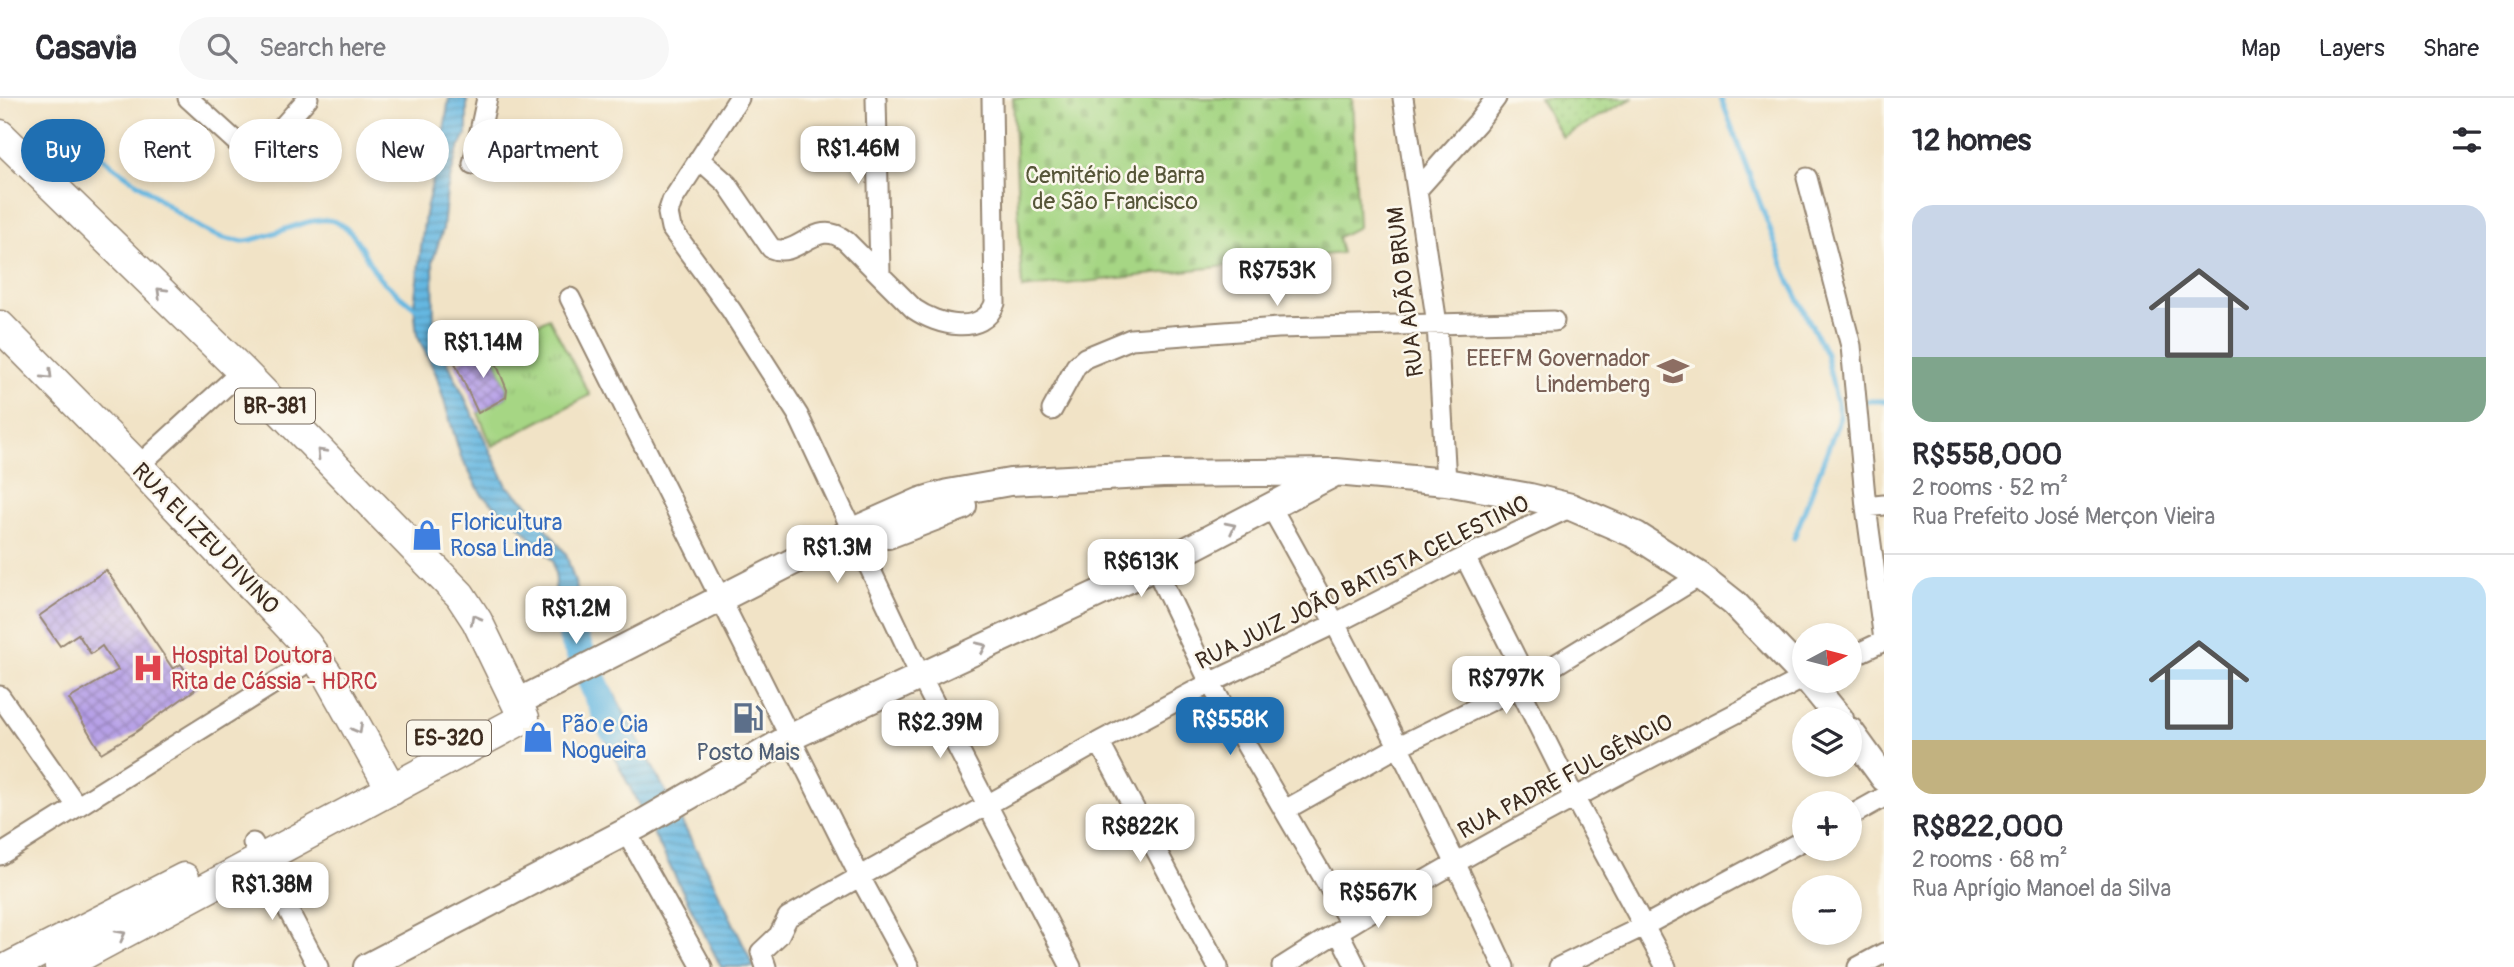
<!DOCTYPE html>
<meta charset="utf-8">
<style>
:root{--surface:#fff;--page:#f7f7f7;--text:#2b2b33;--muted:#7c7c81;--line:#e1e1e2;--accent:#1f6fb2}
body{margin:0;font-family:Pangolin,sans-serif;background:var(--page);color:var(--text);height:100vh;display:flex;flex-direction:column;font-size:26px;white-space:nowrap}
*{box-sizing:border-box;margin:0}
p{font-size:23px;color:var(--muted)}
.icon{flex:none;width:38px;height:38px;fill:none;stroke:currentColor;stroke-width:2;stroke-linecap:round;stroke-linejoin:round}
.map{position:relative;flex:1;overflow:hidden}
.panel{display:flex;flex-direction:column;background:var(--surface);width:630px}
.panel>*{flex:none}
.banner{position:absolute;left:21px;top:21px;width:665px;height:63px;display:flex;gap:14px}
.needle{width:46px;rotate:83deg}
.fabs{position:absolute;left:1792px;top:525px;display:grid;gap:14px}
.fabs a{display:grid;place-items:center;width:70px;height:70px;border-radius:50%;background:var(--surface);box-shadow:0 4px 10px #0003;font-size:35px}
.price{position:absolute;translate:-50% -60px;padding:0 16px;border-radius:14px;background:#fff;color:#222;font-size:23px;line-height:46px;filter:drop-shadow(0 2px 4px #0008)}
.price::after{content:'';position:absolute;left:50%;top:42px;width:21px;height:16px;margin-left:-10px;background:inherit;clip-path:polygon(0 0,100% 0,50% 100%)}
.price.selected{background:var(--accent);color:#fff}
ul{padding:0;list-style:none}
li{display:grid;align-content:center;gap:14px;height:371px;padding:0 28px}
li+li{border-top:2px solid var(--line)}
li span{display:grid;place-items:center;height:217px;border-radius:21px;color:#555}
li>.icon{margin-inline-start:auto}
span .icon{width:126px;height:126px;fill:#fffc;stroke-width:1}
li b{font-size:30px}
h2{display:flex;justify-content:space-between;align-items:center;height:84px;padding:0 28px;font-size:30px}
.chip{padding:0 24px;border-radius:32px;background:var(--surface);box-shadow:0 4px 10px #0003;font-size:24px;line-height:63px}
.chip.selected{background:var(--accent);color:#fff}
header{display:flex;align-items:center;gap:42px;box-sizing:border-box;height:98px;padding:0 35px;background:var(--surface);border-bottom:2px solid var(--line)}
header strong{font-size:33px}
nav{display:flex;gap:38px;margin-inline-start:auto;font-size:24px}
.search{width:490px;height:63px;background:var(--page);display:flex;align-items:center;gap:18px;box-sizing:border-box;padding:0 24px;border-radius:38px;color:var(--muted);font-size:26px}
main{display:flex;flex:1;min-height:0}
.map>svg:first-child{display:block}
.grass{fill:url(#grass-dots);stroke:#708051;stroke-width:2}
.cemetery{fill:url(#cemetery-stones);stroke:#708051;stroke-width:2}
.park{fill:url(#park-tufts);stroke:#708051;stroke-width:2}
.water{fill:url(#water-rules);stroke:#507080;stroke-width:2}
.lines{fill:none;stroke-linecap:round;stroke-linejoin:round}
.stream{stroke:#65b7e1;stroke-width:5}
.river{stroke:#65b7e1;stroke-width:30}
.building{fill:url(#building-cross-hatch)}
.street-casing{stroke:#968672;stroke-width:23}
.secondary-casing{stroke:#968672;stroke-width:30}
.primary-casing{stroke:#968672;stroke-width:33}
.street{stroke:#fff;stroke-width:19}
.secondary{stroke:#fff;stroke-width:26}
.primary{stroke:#fff;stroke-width:30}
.oneway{stroke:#a79f9a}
.labels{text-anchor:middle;stroke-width:5;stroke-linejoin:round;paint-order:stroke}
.shield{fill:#fbf7ec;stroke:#75685c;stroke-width:2}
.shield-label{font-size:21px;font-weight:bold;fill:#3b2a1e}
.park-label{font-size:23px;fill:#565538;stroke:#fbf7ec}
.street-label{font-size:23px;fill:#3b2a1e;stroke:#fbf7ec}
.education-label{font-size:23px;fill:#785e54;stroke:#fbf7ec;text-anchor:end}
.shop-label{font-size:23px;fill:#366cbe;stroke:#fbf7ec;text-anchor:start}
.health-label{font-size:23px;fill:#be3a42;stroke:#fbf7ec;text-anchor:start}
.service-label{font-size:23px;fill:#4e5e75;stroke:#fbf7ec}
</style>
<header>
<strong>Casavia</strong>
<div class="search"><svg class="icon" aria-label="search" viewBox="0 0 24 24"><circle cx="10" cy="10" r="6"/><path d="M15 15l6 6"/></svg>Search here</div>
<nav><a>Map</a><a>Layers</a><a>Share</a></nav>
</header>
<main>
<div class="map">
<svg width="1884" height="869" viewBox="0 0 1884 869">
<defs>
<pattern id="grass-dots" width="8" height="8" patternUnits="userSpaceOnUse" patternTransform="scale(1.75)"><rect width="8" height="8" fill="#a6d684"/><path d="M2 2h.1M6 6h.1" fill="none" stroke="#90b872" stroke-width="1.8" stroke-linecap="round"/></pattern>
<pattern id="cemetery-stones" width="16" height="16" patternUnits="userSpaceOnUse" patternTransform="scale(1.75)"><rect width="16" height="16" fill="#a6d684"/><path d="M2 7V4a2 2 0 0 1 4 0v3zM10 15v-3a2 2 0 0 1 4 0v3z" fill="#90b872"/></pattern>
<pattern id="park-tufts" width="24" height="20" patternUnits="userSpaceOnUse" patternTransform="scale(1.75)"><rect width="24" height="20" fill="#a6d684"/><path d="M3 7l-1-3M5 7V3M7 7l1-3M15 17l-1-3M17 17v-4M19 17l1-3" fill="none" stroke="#90b872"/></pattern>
<pattern id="water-rules" width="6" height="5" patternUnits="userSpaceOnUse" patternTransform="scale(1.75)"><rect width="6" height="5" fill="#65b7e1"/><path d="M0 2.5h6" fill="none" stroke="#5495b6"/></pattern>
<pattern id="building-cross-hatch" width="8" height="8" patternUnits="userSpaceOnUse" patternTransform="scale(1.75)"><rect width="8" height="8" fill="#b49de7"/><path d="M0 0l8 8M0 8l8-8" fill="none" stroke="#9480bb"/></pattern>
</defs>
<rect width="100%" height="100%" fill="#fbf7ec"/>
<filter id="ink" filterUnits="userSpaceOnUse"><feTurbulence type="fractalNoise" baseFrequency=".0143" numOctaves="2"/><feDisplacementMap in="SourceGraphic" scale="14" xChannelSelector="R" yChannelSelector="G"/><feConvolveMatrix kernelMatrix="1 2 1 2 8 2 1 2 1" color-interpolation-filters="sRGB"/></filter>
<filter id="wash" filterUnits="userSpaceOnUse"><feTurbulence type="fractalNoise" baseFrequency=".00686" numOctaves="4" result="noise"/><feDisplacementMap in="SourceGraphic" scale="28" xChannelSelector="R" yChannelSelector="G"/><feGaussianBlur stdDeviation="1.57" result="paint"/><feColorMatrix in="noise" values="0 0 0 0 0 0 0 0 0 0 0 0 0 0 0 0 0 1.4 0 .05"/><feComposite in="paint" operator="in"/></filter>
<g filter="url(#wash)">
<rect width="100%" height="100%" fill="#f1e3c6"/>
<path class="grass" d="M1539,0H1633L1562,39Z"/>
<path class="cemetery" d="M1013,0H1352L1358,129L1338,139L1342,155L1022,191Z"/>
<path class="park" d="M549,220L590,297L492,348L478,315L506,299L507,292L490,250Z"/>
<path class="water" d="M449,0H467V35L457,54L447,93L443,131L433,162L434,228L448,265L507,388L528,406L566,456L577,491L572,511L585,537L570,544L553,510L556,482L553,463L521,429L482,397L461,359L436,276L417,237L414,207L425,116L444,33Z
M609,586L715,787L754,869H721L584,599Z"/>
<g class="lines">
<path class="stream" d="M1721,0L1790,185L1826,256L1840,319L1794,440
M86,45C108,67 126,76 150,94C175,113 209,143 243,143C269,142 312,114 336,124C361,135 363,162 381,181C392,192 406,202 418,212
M1867,303H1884"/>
<path class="river" d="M568,503L573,538L613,630"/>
</g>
<g id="blocks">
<path class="building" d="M490,250L507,292L506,299L478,315L455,265Z
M106,472L173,571L181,566L197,590L136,634L101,655L69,601L118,572L102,548L91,556L78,536L60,548L39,518Z"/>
</g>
</g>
<g filter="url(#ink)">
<use href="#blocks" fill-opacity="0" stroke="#968672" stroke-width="2"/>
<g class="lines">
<defs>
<path id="street" d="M188,0L243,50L258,53L263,51L308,0
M739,0L672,103L668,115L671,130L731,212L798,317L920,577L1071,869
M876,0L880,175
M1403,0L1437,226L1446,384
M699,61L727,86L771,150C798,162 816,118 846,143L914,211C937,227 983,239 995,205L992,0
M473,66L487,0
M1807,80L1851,248L1866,409L1884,542
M1418,91L1477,25L1496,0
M570,200L860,779L909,869
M1052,312L1076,268L1085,260L1131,241L1278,230L1554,223
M138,368L242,273
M1271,409C1356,559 1432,712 1504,869
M1866,409L1884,407
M1465,459L1528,584
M1155,469L1210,585L1350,825
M1850,559L1884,543
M1519,589L1574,699L1666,869
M0,598L77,708
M1099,644L1218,869
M1285,712L1399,648L1519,589L1700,478
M1850,718L1884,699
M626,734L702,869
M253,745L318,869
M0,757L316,559
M1338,833L1356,869
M766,869L761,854L779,837L788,819L1099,644L1210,585L1336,525L1465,459L1571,409
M1282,869C1450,761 1627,672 1804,580
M1559,869L1644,828L1804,742
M1858,869L1884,855"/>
<path id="secondary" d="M888,437L963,408
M1809,583L1840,621
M516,605L853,433L921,403L948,395L1010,384L1163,376L1336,374L1446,384L1530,399L1571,409L1636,437L1700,478L1734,505L1804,578
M1850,633L1884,680
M367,869L639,727L789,640L1155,469L1331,377"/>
<path id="primary" d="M0,37L242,273L460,497L477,523L524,620L60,869
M0,228L138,368L306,546L327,576L392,692
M10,869L184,780"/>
</defs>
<use href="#street" class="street-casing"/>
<use href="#secondary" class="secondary-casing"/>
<use href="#primary" class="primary-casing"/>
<use href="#street" class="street"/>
<use href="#secondary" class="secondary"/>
<use href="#primary" class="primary"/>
</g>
<defs><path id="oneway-chevron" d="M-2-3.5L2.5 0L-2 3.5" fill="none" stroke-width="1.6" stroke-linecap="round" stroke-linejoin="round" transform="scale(1.75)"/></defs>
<g class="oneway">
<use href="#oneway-chevron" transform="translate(161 194) rotate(-136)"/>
<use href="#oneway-chevron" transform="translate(48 277) rotate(45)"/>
<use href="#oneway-chevron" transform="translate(321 355) rotate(-134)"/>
<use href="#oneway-chevron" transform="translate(1231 429) rotate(-27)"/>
<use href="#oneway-chevron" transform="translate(475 521) rotate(-119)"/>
<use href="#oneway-chevron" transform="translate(982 549) rotate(-25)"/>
<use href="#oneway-chevron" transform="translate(358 631) rotate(61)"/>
<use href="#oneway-chevron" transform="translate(121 837) rotate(-28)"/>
</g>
</g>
<defs>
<symbol id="school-bare" viewBox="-9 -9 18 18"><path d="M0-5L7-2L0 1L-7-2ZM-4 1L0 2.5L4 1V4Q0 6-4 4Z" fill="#8d6e63" stroke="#fbf7ec" stroke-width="2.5" paint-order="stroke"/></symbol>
<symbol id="shop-bare" viewBox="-9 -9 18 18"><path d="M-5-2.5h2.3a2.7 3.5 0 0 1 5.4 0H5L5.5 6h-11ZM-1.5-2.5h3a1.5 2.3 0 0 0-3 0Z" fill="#3f7fe0" stroke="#fbf7ec" stroke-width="2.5" paint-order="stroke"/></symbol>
<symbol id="hospital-bare" viewBox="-9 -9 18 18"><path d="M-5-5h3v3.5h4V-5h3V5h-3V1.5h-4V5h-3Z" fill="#e0444e" stroke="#fbf7ec" stroke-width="2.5" paint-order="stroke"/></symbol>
<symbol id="fuel-bare" viewBox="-9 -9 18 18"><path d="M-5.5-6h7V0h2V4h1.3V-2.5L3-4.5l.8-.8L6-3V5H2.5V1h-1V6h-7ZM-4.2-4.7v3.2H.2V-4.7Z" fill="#5c6f8a" stroke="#fbf7ec" stroke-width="2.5" paint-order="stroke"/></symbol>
</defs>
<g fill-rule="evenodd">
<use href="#school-bare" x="1651" y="251" width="44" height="44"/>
<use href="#shop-bare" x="405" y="415" width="44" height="44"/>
<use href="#hospital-bare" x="126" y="548" width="44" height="44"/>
<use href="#fuel-bare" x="726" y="598" width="44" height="44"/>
<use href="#shop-bare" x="516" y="617" width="44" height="44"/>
</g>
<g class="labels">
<g class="shield">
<rect x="235" y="290.5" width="80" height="35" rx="5"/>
<rect x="407" y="622.5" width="84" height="35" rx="5"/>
</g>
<g class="shield-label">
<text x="275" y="315">BR-381</text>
<text x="449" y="647">ES-320</text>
</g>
<g class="park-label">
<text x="1115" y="85">Cemitério de Barra<tspan x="1115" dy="26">de São Francisco</tspan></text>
</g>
<g class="street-label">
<text transform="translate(1405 194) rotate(-97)" y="8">RUA ADÃO BRUM</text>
<text transform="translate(206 440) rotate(46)" y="8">RUA ELIZEU DIVINO</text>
<text transform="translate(1362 484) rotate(-26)" y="8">RUA JUIZ JOÃO BATISTA CELESTINO</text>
<text transform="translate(1565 678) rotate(-28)" y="8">RUA PADRE FULGÊNCIO</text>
</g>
<g class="education-label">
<text x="1650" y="268">EEEFM Governador<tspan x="1650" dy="26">Lindemberg</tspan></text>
</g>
<g class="shop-label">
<text x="450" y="432">Floricultura<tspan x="450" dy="26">Rosa Linda</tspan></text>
<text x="561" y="634">Pão e Cia<tspan x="561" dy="26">Nogueira</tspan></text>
</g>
<g class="health-label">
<text x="171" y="565">Hospital Doutora<tspan x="171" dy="26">Rita de Cássia - HDRC</tspan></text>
</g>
<g class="service-label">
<text x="748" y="662">Posto Mais</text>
</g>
</g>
</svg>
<div class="fabs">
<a><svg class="needle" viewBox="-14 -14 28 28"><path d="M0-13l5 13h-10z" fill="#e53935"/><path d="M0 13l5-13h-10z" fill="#7c7c81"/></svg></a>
<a><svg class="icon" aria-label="layers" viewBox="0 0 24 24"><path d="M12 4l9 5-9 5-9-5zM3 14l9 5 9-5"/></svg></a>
<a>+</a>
<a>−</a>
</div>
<b class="price" style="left:858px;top:88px">R$1.46M</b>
<b class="price" style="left:1277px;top:210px">R$753K</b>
<b class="price" style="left:483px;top:282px">R$1.14M</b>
<b class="price" style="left:837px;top:487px">R$1.3M</b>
<b class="price" style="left:1141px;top:501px">R$613K</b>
<b class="price" style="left:576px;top:548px">R$1.2M</b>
<b class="price" style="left:1506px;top:618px">R$797K</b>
<b class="price selected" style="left:1230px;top:659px">R$558K</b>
<b class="price" style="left:940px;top:662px">R$2.39M</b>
<b class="price" style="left:1140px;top:766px">R$822K</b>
<b class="price" style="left:272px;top:824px">R$1.38M</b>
<b class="price" style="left:1378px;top:832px">R$567K</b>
<div class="banner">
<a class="chip selected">Buy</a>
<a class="chip">Rent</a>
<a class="chip">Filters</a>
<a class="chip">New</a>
<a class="chip">Apartment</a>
</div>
</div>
<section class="panel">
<h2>12 homes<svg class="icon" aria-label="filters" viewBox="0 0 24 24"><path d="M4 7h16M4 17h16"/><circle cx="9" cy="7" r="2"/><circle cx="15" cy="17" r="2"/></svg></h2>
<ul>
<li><span style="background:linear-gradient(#c9d6e8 70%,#7fa58c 0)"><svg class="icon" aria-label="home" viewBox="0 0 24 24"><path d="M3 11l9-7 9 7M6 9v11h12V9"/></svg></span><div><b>R$558,000</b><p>2 rooms · 52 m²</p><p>Rua Prefeito José Merçon Vieira</p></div></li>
<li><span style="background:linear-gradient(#bfe0f5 75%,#c2b280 0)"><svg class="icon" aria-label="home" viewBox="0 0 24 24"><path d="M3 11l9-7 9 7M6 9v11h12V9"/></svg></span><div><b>R$822,000</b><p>2 rooms · 68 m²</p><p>Rua Aprígio Manoel da Silva</p></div></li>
</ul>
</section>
</main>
